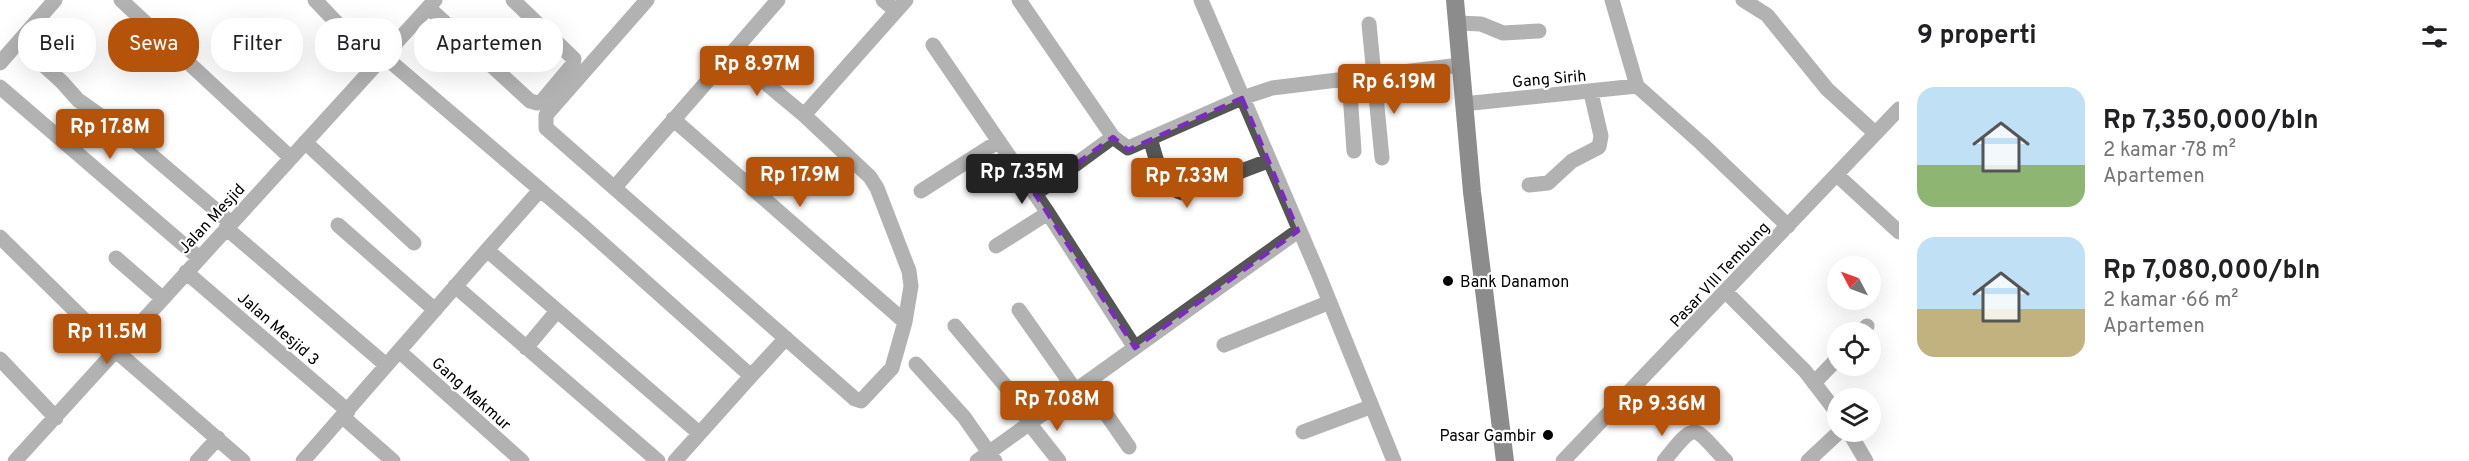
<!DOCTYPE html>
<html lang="id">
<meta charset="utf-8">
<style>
:root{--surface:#fff;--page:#f2f2f2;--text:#202124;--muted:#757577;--accent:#b45309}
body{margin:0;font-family:Overpass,sans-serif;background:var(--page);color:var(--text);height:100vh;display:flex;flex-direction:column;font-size:22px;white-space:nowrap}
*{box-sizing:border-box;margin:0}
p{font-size:20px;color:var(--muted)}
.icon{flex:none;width:33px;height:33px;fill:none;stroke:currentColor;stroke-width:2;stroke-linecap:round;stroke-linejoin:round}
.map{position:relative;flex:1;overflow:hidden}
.sheet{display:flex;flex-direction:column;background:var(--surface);width:570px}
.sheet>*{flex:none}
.banner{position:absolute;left:18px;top:18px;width:570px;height:54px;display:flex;gap:12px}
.needle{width:39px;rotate:311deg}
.buttons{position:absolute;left:1827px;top:256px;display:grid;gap:12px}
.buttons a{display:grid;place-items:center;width:54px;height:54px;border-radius:50%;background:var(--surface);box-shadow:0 6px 24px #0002;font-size:30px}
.price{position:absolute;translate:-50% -51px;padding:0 14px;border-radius:6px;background:var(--accent);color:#fff;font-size:20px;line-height:39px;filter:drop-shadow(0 2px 3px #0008)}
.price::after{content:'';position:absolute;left:50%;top:36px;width:18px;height:14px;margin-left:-9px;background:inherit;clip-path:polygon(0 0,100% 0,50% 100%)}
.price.selected{background:#222;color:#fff}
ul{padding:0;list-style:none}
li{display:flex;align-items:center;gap:18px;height:150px;padding:0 18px}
li span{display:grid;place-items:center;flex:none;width:168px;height:120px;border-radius:18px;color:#555}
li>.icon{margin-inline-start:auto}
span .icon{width:72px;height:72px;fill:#fffc;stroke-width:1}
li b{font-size:26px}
h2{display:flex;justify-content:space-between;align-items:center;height:72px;padding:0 18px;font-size:26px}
.chip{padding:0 21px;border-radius:24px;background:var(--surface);box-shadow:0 6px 24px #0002;font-size:21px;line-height:54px}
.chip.selected{background:var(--accent);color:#fff}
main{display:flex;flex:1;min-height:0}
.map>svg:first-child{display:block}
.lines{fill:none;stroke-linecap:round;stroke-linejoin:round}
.minor{stroke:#555;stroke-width:15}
.highway{stroke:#000;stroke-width:18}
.marked{fill:none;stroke:#7b2cbf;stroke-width:4.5;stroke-dasharray:12 8;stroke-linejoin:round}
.poi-dot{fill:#000;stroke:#fff;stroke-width:2}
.labels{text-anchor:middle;stroke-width:4.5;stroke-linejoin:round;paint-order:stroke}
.street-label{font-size:16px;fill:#000;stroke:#fff}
.poi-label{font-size:16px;fill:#000;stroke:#fff;text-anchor:start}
</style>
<main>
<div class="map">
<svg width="1899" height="461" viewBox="0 0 1899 461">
<rect width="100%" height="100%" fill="#fff"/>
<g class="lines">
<path class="minor" d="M121,0L291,158
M315,0L376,64
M647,0L546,115V128L855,399L861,401L892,368L905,322L911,286L909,271L877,188L870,177L804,115L731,54
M883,0L896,11
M1019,0L1113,137L1128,148L1242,98L1272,88L1460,65
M1201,0L1318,273L1394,461
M1612,0L1637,86L1701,143L1788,226
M1743,0L1767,15L1827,89L1875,133
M429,8L530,101L537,103L542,101L573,64L574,59L513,0
M1458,23L1481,24L1503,33L1539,31
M1369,24L1382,158
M18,42L62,82L78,100L129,136L231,223
M933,45L1048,213L1135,348
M384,56L584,227L751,376L675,461
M0,63L55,0
M1349,78L1354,151
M0,87L199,258
M1463,104L1637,86
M804,115L906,0
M673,119L905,322
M1150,138C1156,157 1160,187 1183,193L1268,161
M305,142L414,243
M1837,175L1899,232
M1529,185L1548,183L1572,161L1599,147L1601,136L1591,93
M615,187L778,0
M921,191L999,141
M1035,194L1113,137
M338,225L435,310
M226,228L386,365
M0,237L116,351L243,461
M996,246L1048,213
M487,250L540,190
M116,258L162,298
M186,272L348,411
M455,286L658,461
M1726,292L1805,371L1838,414
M1019,310L1076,391
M955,326L1013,395L1029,423L1059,461
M1861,333L1867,326
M1224,345L1330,302
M526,348L557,311
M399,351L522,461
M0,359L56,418
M916,364L964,417L995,461
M751,376L786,338
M1814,383L1838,358
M1086,385L1129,447
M343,417L393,461
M1303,432L1370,407
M1849,432L1866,461
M15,461L435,0
M197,461L218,438
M303,461L487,250L699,433
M977,461L1298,231
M1563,461L1899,109
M1664,461C1697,420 1692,425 1726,461
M1808,461L1839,432"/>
<path class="highway" d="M1455,0L1472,192L1505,461"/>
</g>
<path d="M0 0H1899V461H0ZM1242,98L1298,231L1135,348L1035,194L1113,137L1128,150Z" fill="#fff" fill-opacity=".55" fill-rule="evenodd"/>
<path class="marked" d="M1242,98L1298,231L1135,348L1035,194L1113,137L1128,150Z"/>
<g class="poi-dot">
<circle cx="1448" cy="281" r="6"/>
<circle cx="1548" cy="435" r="6"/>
</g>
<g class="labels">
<g class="street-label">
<text transform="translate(1549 78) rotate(-5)" y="6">Gang Sirih</text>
<text transform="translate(211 218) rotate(-47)" y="6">Jalan Mesjid</text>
<text transform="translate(1719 274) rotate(-47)" y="6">Pasar VIII Tembung</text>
<text transform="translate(279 328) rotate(41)" y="6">Jalan Mesjid 3</text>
<text transform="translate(472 393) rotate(42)" y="6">Gang Makmur</text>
</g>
<g class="poi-label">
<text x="1460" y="287">Bank Danamon</text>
<text x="1536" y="441" text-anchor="end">Pasar Gambir</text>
</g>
</g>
</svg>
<div class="buttons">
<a><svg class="needle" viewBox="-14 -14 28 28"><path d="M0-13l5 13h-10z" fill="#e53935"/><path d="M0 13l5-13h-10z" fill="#757577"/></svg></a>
<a><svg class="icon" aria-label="locate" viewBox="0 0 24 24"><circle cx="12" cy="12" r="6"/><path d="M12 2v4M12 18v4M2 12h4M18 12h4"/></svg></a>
<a><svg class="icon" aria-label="layers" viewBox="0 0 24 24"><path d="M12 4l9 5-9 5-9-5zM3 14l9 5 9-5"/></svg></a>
</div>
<b class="price" style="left:757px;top:97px">Rp 8.97M</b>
<b class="price" style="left:1394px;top:115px">Rp 6.19M</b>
<b class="price" style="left:110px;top:160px">Rp 17.8M</b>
<b class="price selected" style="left:1022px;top:205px">Rp 7.35M</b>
<b class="price" style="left:800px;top:208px">Rp 17.9M</b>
<b class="price" style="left:1187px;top:209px">Rp 7.33M</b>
<b class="price" style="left:107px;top:365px">Rp 11.5M</b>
<b class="price" style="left:1057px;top:432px">Rp 7.08M</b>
<b class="price" style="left:1662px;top:437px">Rp 9.36M</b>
<div class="banner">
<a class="chip">Beli</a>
<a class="chip selected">Sewa</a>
<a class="chip">Filter</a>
<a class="chip">Baru</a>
<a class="chip">Apartemen</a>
</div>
</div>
<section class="sheet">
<h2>9 properti<svg class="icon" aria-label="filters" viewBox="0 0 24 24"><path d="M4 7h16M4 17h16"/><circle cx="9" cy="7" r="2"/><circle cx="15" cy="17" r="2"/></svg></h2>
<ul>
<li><span style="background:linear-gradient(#bfe0f5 65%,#8fb573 0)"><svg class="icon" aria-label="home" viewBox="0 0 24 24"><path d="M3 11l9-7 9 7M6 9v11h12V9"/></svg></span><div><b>Rp 7,350,000/bln</b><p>2 kamar · 78 m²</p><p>Apartemen</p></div></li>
<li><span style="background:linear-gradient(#bfe0f5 60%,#c2b280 0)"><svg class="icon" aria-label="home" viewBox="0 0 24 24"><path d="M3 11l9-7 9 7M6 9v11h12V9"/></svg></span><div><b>Rp 7,080,000/bln</b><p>2 kamar · 66 m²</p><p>Apartemen</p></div></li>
</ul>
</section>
</main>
